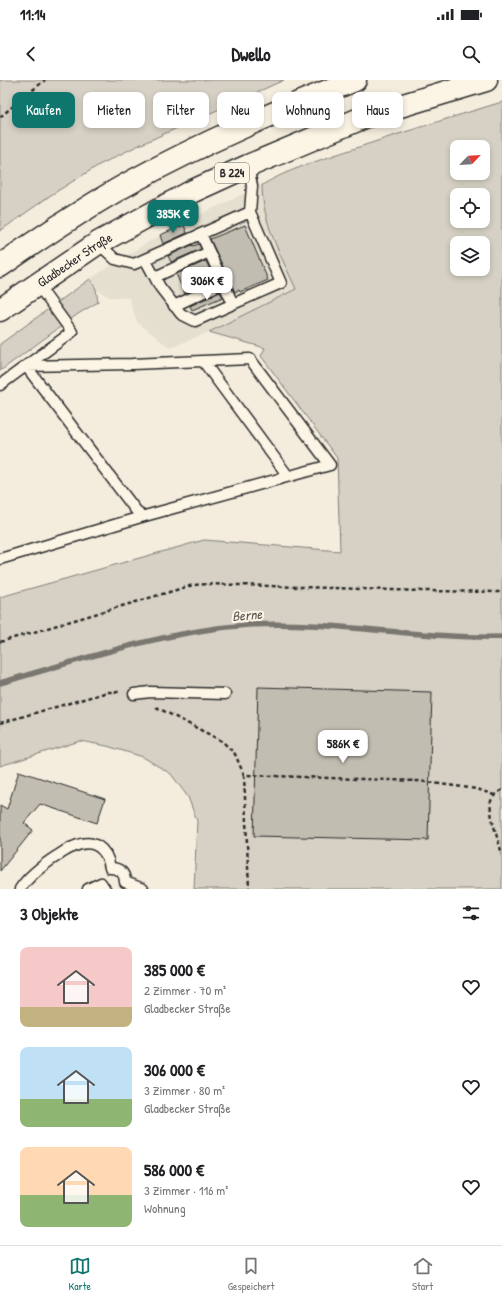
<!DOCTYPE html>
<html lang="de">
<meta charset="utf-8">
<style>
:root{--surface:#fff;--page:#f6f6f6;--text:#202124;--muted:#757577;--line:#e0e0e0;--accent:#0f766e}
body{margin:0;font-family:"Patrick Hand",sans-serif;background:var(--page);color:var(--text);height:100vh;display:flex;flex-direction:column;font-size:15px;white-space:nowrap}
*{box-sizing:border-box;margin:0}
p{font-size:13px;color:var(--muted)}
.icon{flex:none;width:22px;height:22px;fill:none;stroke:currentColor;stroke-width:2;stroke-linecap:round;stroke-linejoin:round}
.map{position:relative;height:809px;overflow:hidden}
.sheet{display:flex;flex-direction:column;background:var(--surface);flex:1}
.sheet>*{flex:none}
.hud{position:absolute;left:12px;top:12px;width:478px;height:36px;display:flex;gap:8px}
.needle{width:26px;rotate:65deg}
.fabs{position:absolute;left:450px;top:60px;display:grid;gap:8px}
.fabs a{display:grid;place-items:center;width:40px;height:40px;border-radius:8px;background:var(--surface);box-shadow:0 2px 6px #0003;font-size:20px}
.price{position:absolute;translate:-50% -34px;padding:0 9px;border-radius:8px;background:#fff;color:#222;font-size:13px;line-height:26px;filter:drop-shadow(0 1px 2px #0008)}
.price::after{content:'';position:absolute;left:50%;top:24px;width:12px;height:9px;margin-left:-6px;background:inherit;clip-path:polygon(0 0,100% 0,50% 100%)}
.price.on{background:var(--accent);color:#fff}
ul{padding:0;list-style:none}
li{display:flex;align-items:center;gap:12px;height:100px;padding:0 20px}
li span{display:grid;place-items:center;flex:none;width:112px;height:80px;border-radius:8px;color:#555}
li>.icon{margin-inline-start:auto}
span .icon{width:48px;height:48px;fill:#fffc;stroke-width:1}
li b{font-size:17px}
h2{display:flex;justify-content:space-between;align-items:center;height:48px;padding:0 20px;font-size:17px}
.tag{padding:0 14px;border-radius:8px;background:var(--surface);box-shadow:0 2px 6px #0003;font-size:14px;line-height:36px}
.tag.on{background:var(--accent);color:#fff}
.status{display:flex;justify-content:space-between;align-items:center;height:28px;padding:0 20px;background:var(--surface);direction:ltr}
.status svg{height:11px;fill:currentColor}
header{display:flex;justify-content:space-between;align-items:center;height:52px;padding:0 20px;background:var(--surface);font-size:18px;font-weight:700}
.tab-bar{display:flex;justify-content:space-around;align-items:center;height:56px;border-top:1px solid var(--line);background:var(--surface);font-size:11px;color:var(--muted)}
.tab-bar a{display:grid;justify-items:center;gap:2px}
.tab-bar .on{color:var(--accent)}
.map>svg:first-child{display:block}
.built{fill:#e5dfd0}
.green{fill:#d6d1c4;stroke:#807e78;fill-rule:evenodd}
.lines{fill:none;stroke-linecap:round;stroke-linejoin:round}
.stream{stroke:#7a7771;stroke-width:5.5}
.building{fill:#c2bdb1;stroke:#2b2b2b}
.service-casing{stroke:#2b2b2b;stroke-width:13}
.primary-casing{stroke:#2b2b2b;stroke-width:25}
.path{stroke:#2b2b2b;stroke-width:2.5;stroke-dasharray:4 3;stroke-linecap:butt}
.service{stroke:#fcf5e5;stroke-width:10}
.primary{stroke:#fcf5e5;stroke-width:22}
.labels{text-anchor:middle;stroke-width:4;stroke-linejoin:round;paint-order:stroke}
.shield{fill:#fcf5e5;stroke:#6a6863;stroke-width:1}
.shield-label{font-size:12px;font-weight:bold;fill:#2b2b2b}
.street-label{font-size:13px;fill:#2b2b2b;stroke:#fcf5e5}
.water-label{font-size:14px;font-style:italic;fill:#595754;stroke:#fcf5e5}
</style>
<div class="status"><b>11:14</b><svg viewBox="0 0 49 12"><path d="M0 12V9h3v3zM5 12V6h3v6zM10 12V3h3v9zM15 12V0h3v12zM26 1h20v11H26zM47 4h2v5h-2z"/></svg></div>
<header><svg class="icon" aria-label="back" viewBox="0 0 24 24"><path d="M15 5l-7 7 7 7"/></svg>Dwello<svg class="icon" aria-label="search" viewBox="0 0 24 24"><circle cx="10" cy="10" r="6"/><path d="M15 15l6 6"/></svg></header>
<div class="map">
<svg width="502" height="809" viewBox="0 0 502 809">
<rect width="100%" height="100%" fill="#f4edde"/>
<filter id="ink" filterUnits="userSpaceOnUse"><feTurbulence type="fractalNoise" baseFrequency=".025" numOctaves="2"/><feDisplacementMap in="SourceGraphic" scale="8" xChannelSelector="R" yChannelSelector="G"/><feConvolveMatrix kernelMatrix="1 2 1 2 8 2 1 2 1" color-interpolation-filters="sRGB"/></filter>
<g filter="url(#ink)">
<path class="built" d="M262,105V116L271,152L296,209L209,252L170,268L137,242L129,218L109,217L96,209L90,199L135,170L178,145Z"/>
<path class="green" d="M0,0H284L135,67L99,85L51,115L0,151Z
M502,22V809H194L197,741L188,717L171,694L143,677L107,666L80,661L0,686V517L204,460L340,471L337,378L261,276L265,268L209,252L296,209C281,176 262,142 262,105C287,90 317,81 344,72C397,54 449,38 502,22ZM457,67H483V93H457ZM457,115H483V141H457ZM457,163H483V189H457Z
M90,199L96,209L98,222L78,234L0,291V264Z"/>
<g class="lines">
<path class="stream" d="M0,603C81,580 163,551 248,545C333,540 417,559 502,557"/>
</g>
<path class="building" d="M184,145L187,153L163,164L160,155Z
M245,145L268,200L240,212L239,210L235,212L210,159Z
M199,164L201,169L171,182L168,176L192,165L193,166Z
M206,181L215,200L185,214L176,194Z
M220,212L223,217L192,230L190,226Z
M258,607L432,612L428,760L254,756Z
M19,691L105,719L97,743L40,724L24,743L33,750L0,791V725L7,729Z"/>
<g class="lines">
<defs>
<path id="service" d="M98,163L115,179L134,184L250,132L252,106L248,86
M145,179L160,207L181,234L195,241L233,224L201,154
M155,197L209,172
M233,224L281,203L250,132
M174,226L223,203
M203,281L288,396
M26,286L141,437
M0,305L72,252L37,204
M0,479L141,437L330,385L250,279L132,284L26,286
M134,614L150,612L225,614
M20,809C29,795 43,785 57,776C62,773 67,769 73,767C93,757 107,768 110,788C119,788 125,792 125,802L143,809
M88,809L101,803L105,809"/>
<g id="primary">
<path d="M0,186C43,156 87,126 133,101C204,62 280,30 355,0"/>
<path id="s1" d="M0,230L98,163L193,111L248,86L367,36L486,0"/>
</g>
</defs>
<use href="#service" class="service-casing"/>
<use href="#primary" class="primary-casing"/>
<path class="path" d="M0,37L45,0
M0,562L193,505L208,504L423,511L502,512
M156,627L222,661L235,674L244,695L418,701L477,709L494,715
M0,643L94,616L108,612H121
M244,695L249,809
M502,710C498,712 493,716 491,721C488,731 499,763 502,774"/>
<use href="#service" class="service"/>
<use href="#primary" class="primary"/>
</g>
</g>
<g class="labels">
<rect class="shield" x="215" y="83" width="34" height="20" rx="3"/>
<g class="shield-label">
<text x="232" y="97">B 224</text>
</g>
<g class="street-label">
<text dy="5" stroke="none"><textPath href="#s1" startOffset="90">Gladbecker Straße</textPath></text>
</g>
<g class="water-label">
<text transform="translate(247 535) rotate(-5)" y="5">Berne</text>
</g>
</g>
</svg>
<div class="fabs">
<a><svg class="needle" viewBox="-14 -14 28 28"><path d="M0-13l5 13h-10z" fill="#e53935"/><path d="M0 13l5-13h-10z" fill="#757577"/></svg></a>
<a><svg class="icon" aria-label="locate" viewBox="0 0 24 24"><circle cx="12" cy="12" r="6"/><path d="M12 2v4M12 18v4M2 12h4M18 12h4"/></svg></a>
<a><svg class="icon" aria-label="layers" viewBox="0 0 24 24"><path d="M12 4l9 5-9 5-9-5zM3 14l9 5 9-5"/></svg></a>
</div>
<b class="price on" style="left:173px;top:154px">385K €</b>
<b class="price" style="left:207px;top:221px">306K €</b>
<b class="price" style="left:343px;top:684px">586K €</b>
<div class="hud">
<a class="tag on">Kaufen</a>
<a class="tag">Mieten</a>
<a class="tag">Filter</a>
<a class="tag">Neu</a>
<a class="tag">Wohnung</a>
<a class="tag">Haus</a>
</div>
</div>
<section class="sheet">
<h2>3 Objekte<svg class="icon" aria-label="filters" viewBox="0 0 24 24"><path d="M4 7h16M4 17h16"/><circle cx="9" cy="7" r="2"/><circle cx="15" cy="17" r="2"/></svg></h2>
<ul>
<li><span style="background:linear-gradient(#f6c9c9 75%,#c2b280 0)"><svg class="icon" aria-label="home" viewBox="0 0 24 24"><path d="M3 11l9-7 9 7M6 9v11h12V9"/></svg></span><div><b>385 000 €</b><p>2 Zimmer · 70 m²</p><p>Gladbecker Straße</p></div><svg class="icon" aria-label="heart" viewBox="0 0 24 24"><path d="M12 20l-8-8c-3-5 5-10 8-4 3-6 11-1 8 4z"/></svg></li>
<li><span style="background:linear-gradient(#bfe0f5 65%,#8fb573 0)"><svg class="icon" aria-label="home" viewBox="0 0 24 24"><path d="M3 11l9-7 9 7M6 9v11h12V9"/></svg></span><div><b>306 000 €</b><p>3 Zimmer · 80 m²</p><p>Gladbecker Straße</p></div><svg class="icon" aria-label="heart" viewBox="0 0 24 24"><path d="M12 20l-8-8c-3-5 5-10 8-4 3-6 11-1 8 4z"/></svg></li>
<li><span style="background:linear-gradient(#ffd9b3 60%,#8fb573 0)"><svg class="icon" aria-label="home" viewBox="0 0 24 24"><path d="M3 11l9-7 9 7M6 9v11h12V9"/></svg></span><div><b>586 000 €</b><p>3 Zimmer · 116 m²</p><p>Wohnung</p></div><svg class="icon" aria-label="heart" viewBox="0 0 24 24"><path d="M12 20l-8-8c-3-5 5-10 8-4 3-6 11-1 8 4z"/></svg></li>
</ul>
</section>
<nav class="tab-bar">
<a class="on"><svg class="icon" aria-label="map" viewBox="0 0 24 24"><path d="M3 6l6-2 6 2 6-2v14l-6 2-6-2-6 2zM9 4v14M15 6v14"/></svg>Karte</a>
<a><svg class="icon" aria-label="saved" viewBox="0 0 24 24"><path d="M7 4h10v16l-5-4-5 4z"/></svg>Gespeichert</a>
<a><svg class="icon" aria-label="home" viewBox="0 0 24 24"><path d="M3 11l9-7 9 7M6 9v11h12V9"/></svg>Start</a>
</nav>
